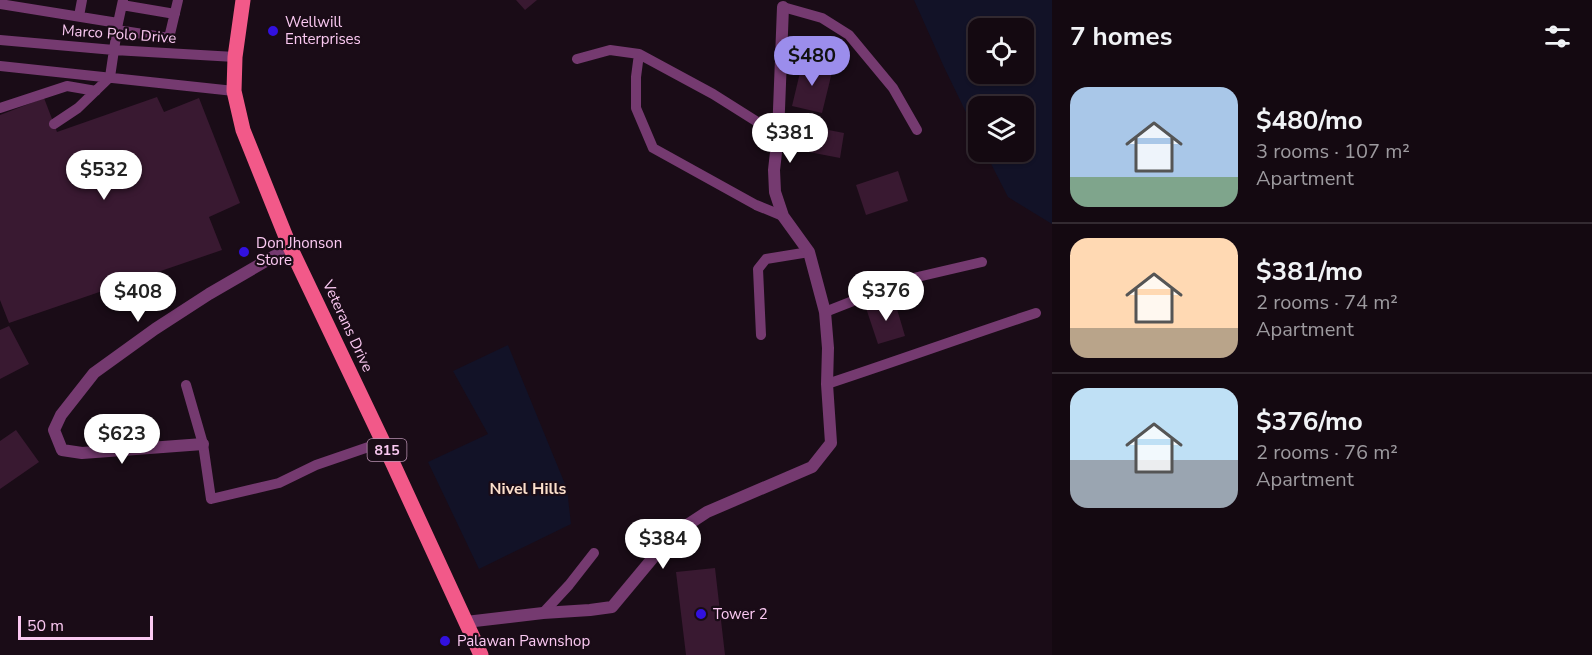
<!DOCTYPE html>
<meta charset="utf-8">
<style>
:root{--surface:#140911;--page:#1d121a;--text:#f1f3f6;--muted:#9d9a9f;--line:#332a31;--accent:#9b8dec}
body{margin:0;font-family:"Nunito Sans",sans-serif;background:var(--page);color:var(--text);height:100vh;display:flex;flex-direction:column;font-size:22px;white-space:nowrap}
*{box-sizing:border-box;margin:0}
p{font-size:20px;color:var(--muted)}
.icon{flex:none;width:33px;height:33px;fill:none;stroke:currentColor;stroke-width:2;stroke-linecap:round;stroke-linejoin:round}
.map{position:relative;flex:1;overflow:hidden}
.panel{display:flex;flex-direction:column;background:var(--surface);width:540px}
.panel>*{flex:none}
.controls{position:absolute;left:968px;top:18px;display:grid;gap:12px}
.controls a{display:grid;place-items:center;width:66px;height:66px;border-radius:12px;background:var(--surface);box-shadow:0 2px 4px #0004,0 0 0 2px var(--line);font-size:30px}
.scale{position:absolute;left:18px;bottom:15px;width:135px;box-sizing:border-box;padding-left:6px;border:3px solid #fbc9f2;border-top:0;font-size:16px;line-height:21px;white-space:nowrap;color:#fbc9f2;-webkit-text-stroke:4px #1a0c17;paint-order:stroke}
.price{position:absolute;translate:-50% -51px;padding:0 14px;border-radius:21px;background:#fff;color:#222;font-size:20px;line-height:39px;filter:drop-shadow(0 2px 3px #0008)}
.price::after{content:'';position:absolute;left:50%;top:36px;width:18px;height:14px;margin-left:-9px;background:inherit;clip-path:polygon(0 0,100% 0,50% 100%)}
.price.on{background:var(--accent);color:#111}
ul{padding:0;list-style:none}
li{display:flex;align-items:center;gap:18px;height:150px;padding:0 18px}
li+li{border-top:2px solid var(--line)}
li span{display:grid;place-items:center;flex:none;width:168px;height:120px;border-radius:18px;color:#555}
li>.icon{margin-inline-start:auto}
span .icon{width:72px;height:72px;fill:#fffc;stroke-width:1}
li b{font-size:26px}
h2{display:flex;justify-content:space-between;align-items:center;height:72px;padding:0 18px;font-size:26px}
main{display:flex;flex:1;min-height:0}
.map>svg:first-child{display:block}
.green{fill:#121227;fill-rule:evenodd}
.building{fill:#391931}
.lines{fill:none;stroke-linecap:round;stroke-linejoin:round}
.service{stroke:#753a70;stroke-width:10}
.minor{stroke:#753a70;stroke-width:12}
.primary{stroke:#f25989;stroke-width:15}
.poi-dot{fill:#3211df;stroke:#1a0c17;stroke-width:2}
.labels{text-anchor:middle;stroke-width:4.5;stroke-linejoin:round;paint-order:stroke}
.shield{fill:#1a0c17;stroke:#b890b0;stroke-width:1.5}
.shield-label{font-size:14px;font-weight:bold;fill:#fbc9f2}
.poi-label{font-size:15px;fill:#fbc9f2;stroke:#1a0c17;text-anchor:start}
.street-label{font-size:15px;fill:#fbc9f2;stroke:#1a0c17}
.neighbourhood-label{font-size:16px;font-weight:bold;fill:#fbdfcb;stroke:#1a0c17}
</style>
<main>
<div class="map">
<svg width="1052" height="655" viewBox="0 0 1052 655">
<rect width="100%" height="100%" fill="#1a0c17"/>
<path class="green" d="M914,0H1052V224L1008,197L985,152H1023V106H978V137L944,67ZM978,28H1023V74H978Z
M508,345L567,489L571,524L479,569L428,462L488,434L453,371Z"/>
<path class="building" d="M516,0H537L525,10Z
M803,60L833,68L822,113L792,106Z
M157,97L164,112L199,98L240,203L209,217L222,250L9,323L0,300V115L44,98L57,132Z
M813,127L844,133L840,158L809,152Z
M898,171L908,201L866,215L856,185Z
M894,299L905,336L878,344L866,308Z
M9,326L29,364L0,379V330Z
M16,430L39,462L0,489V441Z
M715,568L725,655H686L676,572Z"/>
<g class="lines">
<path class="service" d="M0,4L118,23
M122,5L175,14
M783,7L822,18L849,35L893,88L917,130
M79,16L82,0
M117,30L169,38L178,0
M0,40L114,50L235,57
M639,54L636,77V108L653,148L756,205L783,216
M577,59L610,50L639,54L713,94L778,135
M0,66L234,91
M0,108L67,86L96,91
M54,124L78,108L110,77L118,23L123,0
M825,312L909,279L982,262
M761,335L758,269L766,259L809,252
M827,384C897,361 966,336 1036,313
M186,385L203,444L211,499L279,483L316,465L383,442
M543,613L569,585L594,553"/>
<path class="minor" d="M203,444L82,453L62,450L54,430L61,415L94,373L155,329L209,294L290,247
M466,622L543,613L590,610L612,607L672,535L707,512L812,467L831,443L827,384L828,348L825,312L809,252L783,216L775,192L774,170L778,135L783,7"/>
<path class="primary" d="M243,0L235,57L234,91L243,130L290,247L383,442L481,655"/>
</g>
<g class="poi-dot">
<circle cx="273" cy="31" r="6"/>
<circle cx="244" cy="252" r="6"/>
<circle cx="701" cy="614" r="6"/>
<circle cx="445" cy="641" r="6"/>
</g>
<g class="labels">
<rect class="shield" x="367.5" y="439" width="39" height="22" rx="4.5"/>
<g class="shield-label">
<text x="387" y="455">815</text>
</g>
<g class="poi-label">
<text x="285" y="27">Wellwill<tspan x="285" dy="17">Enterprises</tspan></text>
<text x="256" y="248">Don Jhonson<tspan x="256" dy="17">Store</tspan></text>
<text x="713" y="619">Tower 2</text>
<text x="457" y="646">Palawan Pawnshop</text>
</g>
<g class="street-label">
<text transform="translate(119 34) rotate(4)" y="5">Marco Polo Drive</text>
<text transform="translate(348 326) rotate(65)" y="5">Veterans Drive</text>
</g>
<g class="neighbourhood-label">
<text x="528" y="494">Nivel Hills</text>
</g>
</g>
</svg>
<div class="controls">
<a><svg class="icon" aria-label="locate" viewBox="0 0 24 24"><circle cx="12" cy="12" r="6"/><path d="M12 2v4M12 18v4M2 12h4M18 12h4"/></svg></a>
<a><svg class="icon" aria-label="layers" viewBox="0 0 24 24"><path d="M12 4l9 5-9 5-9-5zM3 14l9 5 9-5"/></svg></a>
</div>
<div class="scale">50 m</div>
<b class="price on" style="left:812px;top:87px">$480</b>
<b class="price" style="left:790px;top:164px">$381</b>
<b class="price" style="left:104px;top:201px">$532</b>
<b class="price" style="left:886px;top:322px">$376</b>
<b class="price" style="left:138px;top:323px">$408</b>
<b class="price" style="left:122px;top:465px">$623</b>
<b class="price" style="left:663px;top:570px">$384</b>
</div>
<section class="panel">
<h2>7 homes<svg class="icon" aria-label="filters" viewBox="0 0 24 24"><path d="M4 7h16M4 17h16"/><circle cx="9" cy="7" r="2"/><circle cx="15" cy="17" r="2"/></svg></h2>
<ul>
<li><span style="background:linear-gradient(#a9c7e8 75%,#7fa58c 0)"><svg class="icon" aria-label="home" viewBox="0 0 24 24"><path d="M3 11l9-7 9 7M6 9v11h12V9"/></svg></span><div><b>$480/mo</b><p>3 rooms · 107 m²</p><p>Apartment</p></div></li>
<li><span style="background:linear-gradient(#ffd9b3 75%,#b9a48a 0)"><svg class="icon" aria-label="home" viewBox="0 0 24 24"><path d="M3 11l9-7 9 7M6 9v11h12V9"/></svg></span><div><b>$381/mo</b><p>2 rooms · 74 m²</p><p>Apartment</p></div></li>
<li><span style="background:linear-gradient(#bfe0f5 60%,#9aa5b1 0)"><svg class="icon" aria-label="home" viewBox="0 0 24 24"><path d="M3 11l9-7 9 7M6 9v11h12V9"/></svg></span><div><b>$376/mo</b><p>2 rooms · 76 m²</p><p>Apartment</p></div></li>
</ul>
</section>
</main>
